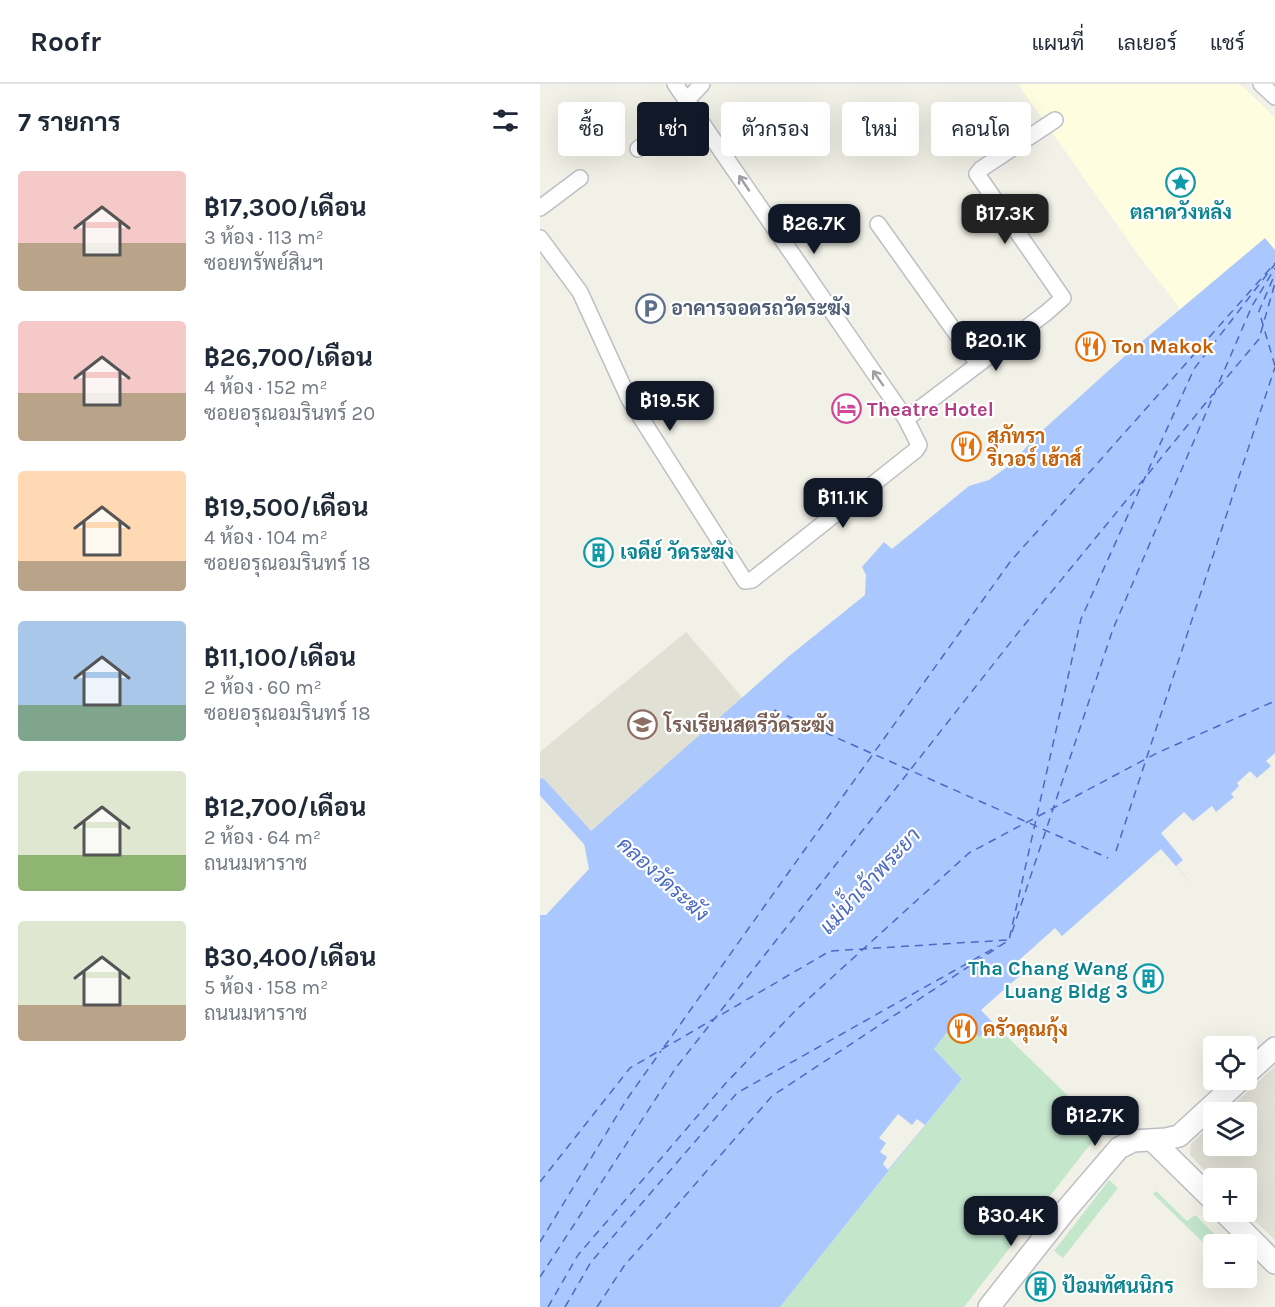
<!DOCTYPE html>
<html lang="th">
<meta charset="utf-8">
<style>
:root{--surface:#fff;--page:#f2f2f3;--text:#1f2937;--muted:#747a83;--line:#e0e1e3;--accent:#111827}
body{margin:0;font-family:Karla,Sarabun,sans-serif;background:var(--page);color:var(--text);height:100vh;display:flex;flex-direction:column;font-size:22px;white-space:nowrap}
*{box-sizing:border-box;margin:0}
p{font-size:20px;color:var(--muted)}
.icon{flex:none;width:33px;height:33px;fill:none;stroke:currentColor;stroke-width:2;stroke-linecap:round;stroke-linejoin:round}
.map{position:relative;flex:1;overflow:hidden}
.sheet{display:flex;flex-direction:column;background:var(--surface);width:540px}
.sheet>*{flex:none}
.guide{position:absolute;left:18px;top:18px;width:570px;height:54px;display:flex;gap:12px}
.tools{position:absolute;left:663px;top:952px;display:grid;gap:12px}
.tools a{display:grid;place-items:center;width:54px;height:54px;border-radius:6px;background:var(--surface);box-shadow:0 6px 24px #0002;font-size:30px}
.price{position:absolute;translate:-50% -51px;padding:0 14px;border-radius:12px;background:var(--accent);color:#fff;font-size:20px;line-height:39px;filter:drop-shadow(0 2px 3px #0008)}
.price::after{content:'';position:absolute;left:50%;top:36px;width:18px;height:14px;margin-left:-9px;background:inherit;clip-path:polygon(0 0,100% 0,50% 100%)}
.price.current{background:#222;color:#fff}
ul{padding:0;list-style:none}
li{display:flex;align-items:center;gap:18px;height:150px;padding:0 18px}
li span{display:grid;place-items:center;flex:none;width:168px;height:120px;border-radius:6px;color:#555}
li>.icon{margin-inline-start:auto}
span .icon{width:72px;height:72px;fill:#fffc;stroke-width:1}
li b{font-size:26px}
h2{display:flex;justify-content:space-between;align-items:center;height:72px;padding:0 18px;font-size:26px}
.pill{padding:0 21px;border-radius:6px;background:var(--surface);box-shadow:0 6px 24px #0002;font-size:21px;line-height:54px}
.pill.current{background:var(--accent);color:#fff}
header{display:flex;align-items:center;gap:36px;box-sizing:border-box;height:84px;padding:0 30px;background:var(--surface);border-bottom:2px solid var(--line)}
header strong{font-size:28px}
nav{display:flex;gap:33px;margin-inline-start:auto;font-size:21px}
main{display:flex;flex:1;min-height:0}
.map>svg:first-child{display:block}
.commercial{fill:#fefddf}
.education{fill:#e1e0d5}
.green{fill:#c4e7cc}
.water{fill:#aac7fe}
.pier{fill:#f1f1e7}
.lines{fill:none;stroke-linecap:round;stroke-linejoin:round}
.canal{stroke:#aac7fe;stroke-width:14}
.ferry{stroke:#4a6ac4;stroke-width:1.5;stroke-dasharray:8 6;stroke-linecap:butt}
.street-casing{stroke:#bebfc5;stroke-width:18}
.secondary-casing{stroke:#bcbec4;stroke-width:24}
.street{stroke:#fff;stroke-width:15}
.secondary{stroke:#fff;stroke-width:21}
.oneway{stroke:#9fa0a4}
.labels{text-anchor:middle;stroke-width:4.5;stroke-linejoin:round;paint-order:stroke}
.culture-label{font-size:20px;font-weight:bold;fill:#0d838f;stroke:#fff;text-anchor:start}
.service-label{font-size:20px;font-weight:bold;fill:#4e5e75;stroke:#fff;text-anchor:start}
.food-label{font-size:20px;font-weight:bold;fill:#c56008;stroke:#fff;text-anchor:start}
.hotel-label{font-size:20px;font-weight:bold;fill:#b23c85;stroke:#fff;text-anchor:start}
.education-label{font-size:20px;font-weight:bold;fill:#785e54;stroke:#fff;text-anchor:start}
.water-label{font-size:21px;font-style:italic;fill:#4a6ac4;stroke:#fff}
</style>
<header>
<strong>Roofr</strong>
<nav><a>แผนที่</a><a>เลเยอร์</a><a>แชร์</a></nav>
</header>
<main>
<section class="sheet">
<h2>7 รายการ<svg class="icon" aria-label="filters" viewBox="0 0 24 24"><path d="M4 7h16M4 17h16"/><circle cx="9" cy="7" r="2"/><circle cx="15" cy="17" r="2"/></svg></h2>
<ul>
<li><span style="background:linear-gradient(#f6c9c9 60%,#b9a48a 0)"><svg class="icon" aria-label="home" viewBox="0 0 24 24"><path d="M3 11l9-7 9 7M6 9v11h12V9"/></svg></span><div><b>฿17,300/เดือน</b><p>3 ห้อง · 113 m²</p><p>ซอยทรัพย์สินฯ</p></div></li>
<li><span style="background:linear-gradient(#f6c9c9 60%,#b9a48a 0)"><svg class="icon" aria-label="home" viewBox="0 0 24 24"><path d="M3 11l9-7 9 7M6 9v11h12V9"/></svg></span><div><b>฿26,700/เดือน</b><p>4 ห้อง · 152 m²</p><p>ซอยอรุณอมรินทร์ 20</p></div></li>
<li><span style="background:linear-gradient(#ffd9b3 75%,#b9a48a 0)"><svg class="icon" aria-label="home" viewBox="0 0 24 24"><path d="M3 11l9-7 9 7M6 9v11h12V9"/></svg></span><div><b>฿19,500/เดือน</b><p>4 ห้อง · 104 m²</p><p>ซอยอรุณอมรินทร์ 18</p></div></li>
<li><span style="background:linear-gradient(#a9c7e8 70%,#7fa58c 0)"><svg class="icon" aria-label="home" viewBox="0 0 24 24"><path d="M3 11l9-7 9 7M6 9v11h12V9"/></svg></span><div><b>฿11,100/เดือน</b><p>2 ห้อง · 60 m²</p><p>ซอยอรุณอมรินทร์ 18</p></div></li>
<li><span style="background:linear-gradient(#dfe7d0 70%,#8fb573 0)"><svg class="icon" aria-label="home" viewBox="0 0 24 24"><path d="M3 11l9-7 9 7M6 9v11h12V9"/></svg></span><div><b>฿12,700/เดือน</b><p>2 ห้อง · 64 m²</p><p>ถนนมหาราช</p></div></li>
<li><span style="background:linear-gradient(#dfe7d0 70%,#b9a48a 0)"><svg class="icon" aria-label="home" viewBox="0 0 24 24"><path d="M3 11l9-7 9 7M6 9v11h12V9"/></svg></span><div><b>฿30,400/เดือน</b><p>5 ห้อง · 158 m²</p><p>ถนนมหาราช</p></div></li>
</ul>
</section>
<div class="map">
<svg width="735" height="1223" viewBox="0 0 735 1223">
<rect width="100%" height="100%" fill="#f1f1e7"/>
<path class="commercial" d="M478,0H700L735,34V166L725,155L638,227L639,223L596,168Z"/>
<path class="education" d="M146,548L203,614L49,748L0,693V668Z
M735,982V1156L706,1128V1095H673L650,1071L651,1060L673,1039L674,1062H706V1029H685Z"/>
<path class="green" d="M419,933L452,938L562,1045L424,1223H240L422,995L394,965Z
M569,1096L578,1104L523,1174L514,1167Z
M616,1107L647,1137L655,1131L686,1161H674L673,1168L613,1110Z"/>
<path class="water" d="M725,154L735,166V669L726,677L731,682L717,694L710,687L697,699L699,702L691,710L694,713L676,728L672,722L653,737L644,728L621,749L643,776L636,782L648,796L572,854L452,938L439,953L419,933L394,965L422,995L240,1223H0V831H6L49,785L43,754L248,573L325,511L326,491L322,483L344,458L352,465L429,402L449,396L467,383L504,345L587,270Z"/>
<path class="pier" d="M621,765L648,796L617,823L574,856L494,928L463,950L441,926L484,888L477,878L515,844L522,852Z
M358,1030L372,1041L377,1035L385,1041L348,1086L343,1080L347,1073L340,1068L346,1059L339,1054Z"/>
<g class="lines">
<path class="canal" d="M0,701L57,764"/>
<path class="ferry" d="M735,282L719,227L735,190
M678,304L719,255L735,199
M608,390L673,310
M234,626L568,774
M576,767L735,283
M472,848L573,545L712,222L735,184
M124,963L470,478L735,179
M0,1098L90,984L290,867L467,856
M0,1158L87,1015L121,967
M0,1193L135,985L481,545L603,396
M8,1223L38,1171L185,1000L255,927L429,769L617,669L735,617
M25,1223L51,1178L197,1009L458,862
M57,1223L84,1182L232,1012L469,856L541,535L654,285L735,180"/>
<defs>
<path id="street" d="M721,0L735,13
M147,16L162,0
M98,65L152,23
M0,124L40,94
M338,140L438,280
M0,154L40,208L89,315L205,497L212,496L376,366L379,361L366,335L135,0
M366,335L506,229L523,214L437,90L441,85L515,36"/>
<path id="secondary" d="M706,990L735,964
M612,1056L674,1117
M684,1128L735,1179
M449,1223L525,1127L579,1064L593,1057L626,1055L639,1052L700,996"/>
</defs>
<use href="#street" class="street-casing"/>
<use href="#secondary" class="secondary-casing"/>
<use href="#street" class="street"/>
<use href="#secondary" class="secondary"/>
</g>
<defs><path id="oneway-shaft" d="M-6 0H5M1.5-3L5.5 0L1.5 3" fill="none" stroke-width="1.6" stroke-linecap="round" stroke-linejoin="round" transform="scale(1.5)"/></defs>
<g class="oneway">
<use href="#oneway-shaft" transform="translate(204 99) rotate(-124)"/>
<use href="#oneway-shaft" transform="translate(338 294) rotate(-125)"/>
</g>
<defs>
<symbol id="sight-ring" viewBox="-11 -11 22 22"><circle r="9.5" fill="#fff" stroke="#0f9aa8" stroke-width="1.5"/><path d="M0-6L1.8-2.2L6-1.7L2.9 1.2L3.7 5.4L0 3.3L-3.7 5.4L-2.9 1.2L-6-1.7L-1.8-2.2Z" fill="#0f9aa8"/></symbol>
<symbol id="parking-ring" viewBox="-11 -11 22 22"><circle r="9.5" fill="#fff" stroke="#5c6f8a" stroke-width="1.5"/><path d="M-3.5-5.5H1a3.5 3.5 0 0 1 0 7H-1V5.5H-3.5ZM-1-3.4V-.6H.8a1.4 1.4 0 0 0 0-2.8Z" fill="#5c6f8a"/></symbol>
<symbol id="restaurant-ring" viewBox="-11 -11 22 22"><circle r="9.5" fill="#fff" stroke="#e8710a" stroke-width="1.5"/><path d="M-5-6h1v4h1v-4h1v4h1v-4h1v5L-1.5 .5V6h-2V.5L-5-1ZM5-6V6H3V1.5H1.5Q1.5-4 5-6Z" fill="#e8710a"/></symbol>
<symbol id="hotel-ring" viewBox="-11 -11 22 22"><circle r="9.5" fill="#fff" stroke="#d1479c" stroke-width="1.5"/><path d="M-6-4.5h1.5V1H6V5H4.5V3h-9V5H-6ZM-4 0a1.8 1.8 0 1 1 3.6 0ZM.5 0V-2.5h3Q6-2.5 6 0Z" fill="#d1479c"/></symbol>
<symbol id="building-ring" viewBox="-11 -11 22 22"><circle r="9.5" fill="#fff" stroke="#0f9aa8" stroke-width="1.5"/><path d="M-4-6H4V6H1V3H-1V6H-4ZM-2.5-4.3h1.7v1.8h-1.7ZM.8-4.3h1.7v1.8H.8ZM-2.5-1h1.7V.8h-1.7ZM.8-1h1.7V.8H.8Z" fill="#0f9aa8"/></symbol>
<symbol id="school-ring" viewBox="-11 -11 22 22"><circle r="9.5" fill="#fff" stroke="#8d6e63" stroke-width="1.5"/><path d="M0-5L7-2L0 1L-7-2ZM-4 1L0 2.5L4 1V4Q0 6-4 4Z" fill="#8d6e63"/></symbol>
</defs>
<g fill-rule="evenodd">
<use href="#sight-ring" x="624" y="82" width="33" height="33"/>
<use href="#parking-ring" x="94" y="208" width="33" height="33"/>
<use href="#restaurant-ring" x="534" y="246" width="33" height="33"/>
<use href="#hotel-ring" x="290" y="308" width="33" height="33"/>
<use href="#restaurant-ring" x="410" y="346" width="33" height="33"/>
<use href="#building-ring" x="42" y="452" width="33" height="33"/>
<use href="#school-ring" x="86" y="624" width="33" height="33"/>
<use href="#building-ring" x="592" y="878" width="33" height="33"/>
<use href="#restaurant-ring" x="406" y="928" width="33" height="33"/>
<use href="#building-ring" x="484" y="1186" width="33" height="33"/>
</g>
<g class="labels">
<g class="culture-label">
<text x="641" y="135" text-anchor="middle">ตลาดวังหลัง</text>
<text x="80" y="475">เจดีย์ วัดระฆัง</text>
<text x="588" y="891" text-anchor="end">Tha Chang Wang<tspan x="588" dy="23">Luang Bldg 3</tspan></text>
<text x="522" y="1209">ป้อมทัศนนิกร</text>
</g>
<g class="service-label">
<text x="131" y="231">อาคารจอดรถวัดระฆัง</text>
</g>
<g class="food-label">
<text x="572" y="269">Ton Makok</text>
<text x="447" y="359">สุภัทรา<tspan x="447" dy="23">ริเวอร์ เฮ้าส์</tspan></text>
<text x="443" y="952">ครัวคุณกุ้ง</text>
</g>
<g class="hotel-label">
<text x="327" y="332">Theatre Hotel</text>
</g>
<g class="education-label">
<text x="124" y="648">โรงเรียนสตรีวัดระฆัง</text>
</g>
<g class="water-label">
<text transform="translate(123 795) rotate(42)" y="7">คลองวัดระฆัง</text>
<text transform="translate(330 797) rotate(-47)" y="7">แม่น้ำเจ้าพระยา</text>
</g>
</g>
</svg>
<div class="tools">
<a><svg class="icon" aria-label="locate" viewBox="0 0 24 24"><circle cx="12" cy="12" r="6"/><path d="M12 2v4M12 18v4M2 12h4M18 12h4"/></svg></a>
<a><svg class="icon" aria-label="layers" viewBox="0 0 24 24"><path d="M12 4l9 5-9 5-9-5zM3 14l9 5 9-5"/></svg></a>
<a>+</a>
<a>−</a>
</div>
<b class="price current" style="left:465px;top:161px">฿17.3K</b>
<b class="price" style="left:274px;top:171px">฿26.7K</b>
<b class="price" style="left:456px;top:288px">฿20.1K</b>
<b class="price" style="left:130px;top:348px">฿19.5K</b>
<b class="price" style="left:303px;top:445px">฿11.1K</b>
<b class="price" style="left:555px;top:1063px">฿12.7K</b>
<b class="price" style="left:471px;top:1163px">฿30.4K</b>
<div class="guide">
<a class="pill">ซื้อ</a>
<a class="pill current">เช่า</a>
<a class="pill">ตัวกรอง</a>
<a class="pill">ใหม่</a>
<a class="pill">คอนโด</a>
</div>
</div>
</main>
